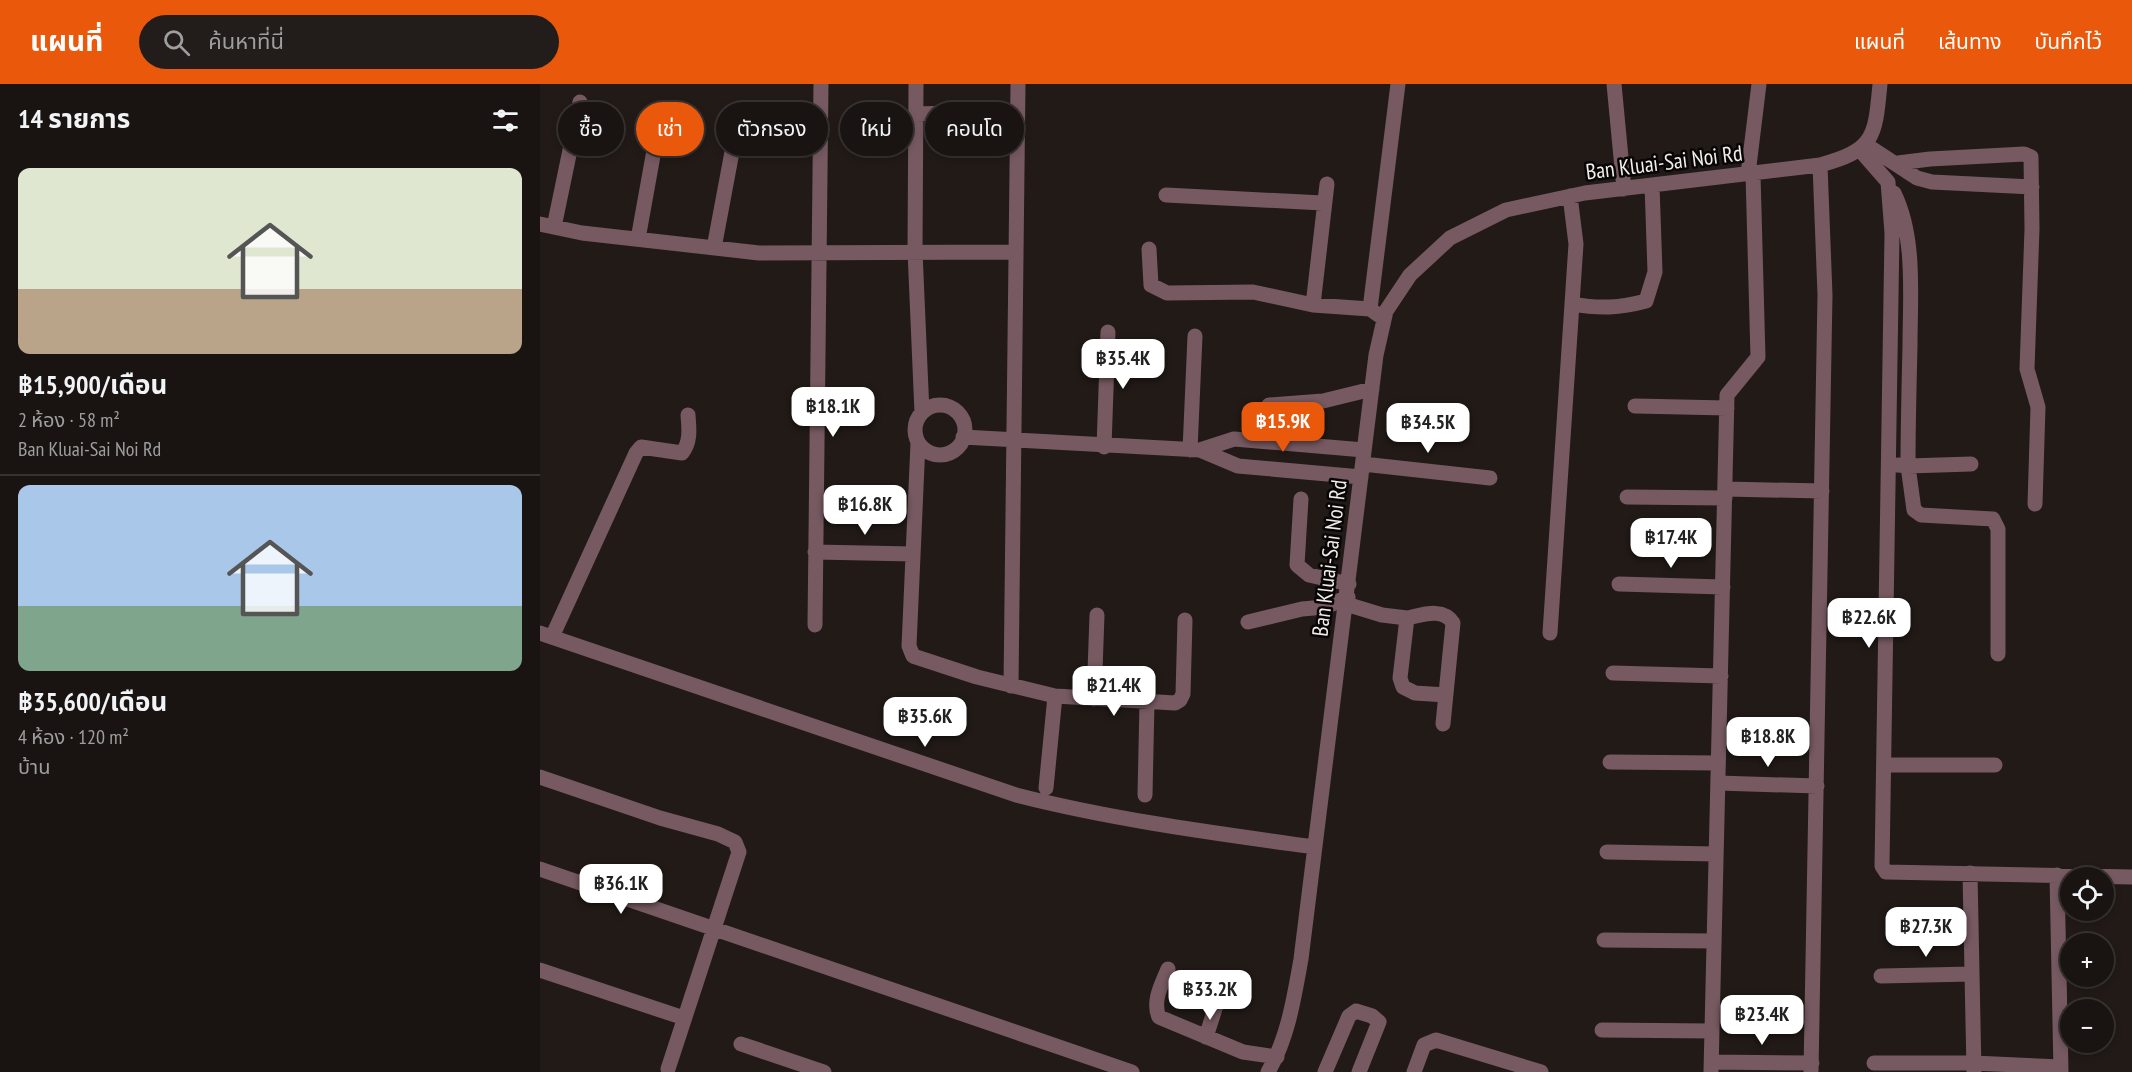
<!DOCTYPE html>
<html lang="th">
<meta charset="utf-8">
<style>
:root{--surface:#191411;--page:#221d1a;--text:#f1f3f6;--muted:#9f9e9f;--line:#373331;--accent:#ea580c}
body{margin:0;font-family:"PT Sans Narrow","Noto Sans Thai",sans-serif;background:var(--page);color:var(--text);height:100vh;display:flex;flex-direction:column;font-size:22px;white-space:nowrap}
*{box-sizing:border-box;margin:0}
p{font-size:20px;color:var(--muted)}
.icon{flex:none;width:33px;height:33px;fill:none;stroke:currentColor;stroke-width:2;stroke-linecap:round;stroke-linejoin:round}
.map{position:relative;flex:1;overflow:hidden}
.drawer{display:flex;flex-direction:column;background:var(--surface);width:540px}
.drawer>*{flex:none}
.top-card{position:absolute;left:18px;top:18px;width:570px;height:54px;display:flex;gap:12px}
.buttons{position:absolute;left:1520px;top:783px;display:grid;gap:12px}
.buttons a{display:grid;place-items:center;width:54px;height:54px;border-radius:50%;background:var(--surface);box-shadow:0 3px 9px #0003,0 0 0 2px var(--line);font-size:30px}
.price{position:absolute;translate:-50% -51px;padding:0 14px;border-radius:12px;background:#fff;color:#222;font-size:20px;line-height:39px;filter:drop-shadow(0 2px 3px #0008)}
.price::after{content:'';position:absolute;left:50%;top:36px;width:18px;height:14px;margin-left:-9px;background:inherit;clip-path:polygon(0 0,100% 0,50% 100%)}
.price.on{background:var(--accent);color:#fff}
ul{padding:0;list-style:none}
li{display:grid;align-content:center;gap:12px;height:318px;padding:0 18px}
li+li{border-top:2px solid var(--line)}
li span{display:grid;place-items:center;height:186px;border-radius:12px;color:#555}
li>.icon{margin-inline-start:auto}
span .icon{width:108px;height:108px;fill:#fffc;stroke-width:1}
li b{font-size:26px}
h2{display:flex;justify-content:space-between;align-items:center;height:72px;padding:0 18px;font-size:26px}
.chip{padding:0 21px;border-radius:27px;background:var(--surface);box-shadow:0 3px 9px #0003,0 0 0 2px var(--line);font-size:21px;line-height:54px}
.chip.on{background:var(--accent);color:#fff}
header{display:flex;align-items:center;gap:36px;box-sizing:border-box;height:84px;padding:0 30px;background:var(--accent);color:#fff}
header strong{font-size:28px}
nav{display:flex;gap:33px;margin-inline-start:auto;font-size:21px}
.search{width:420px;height:54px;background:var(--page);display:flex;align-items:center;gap:15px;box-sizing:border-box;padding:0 21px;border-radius:33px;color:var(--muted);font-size:22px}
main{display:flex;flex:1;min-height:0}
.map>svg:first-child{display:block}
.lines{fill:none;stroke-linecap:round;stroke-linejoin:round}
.minor{stroke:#765961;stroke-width:15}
.labels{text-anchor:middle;stroke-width:5;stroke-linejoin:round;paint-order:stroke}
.street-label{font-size:22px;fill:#f2edeb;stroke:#080605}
</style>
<header>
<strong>แผนที่</strong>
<div class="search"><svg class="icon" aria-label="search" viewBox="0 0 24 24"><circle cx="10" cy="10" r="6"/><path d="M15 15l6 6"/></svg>ค้นหาที่นี่</div>
<nav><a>แผนที่</a><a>เส้นทาง</a><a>บันทึกไว้</a></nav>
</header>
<main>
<section class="drawer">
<h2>14 รายการ<svg class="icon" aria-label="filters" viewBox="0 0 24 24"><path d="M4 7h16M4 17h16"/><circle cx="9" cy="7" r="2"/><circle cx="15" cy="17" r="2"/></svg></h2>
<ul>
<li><span style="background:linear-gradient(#dfe7d0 65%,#b9a48a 0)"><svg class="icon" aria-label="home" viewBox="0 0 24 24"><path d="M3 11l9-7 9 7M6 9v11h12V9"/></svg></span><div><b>฿15,900/เดือน</b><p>2 ห้อง · 58 m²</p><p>Ban Kluai-Sai Noi Rd</p></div></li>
<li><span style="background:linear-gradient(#a9c7e8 65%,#7fa58c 0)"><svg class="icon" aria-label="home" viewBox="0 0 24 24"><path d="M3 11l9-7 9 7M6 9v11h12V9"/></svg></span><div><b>฿35,600/เดือน</b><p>4 ห้อง · 120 m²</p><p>บ้าน</p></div></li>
</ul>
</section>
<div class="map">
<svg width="1592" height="988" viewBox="0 0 1592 988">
<rect width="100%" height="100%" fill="#211a17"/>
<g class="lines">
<path class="minor" d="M376,0L375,167L382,329
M1074,0L1084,105
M376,30L477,27
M1325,60L1377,94L1392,98L1492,103
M1320,66L1348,98L1352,149L1342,782L1346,788L1592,793
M1358,79L1390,75L1484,70L1491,73L1492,145L1487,285L1498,323L1495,420
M1208,90L1219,0
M1354,109C1376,154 1370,213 1370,262C1369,302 1368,342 1368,382L1431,380
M626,111L783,119
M0,140L42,149L219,169L475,168
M14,143L40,18
M98,155L120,33
M174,164L195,52
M609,165L611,201L627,209L713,208L773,221L830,225L844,235
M1033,220C1059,225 1080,224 1106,217L1115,188L1112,101
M773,221L787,100
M830,225L858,0
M729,321L783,317L832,305
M375 346a25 25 0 1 1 50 0a25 25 0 1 1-50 0Z
M1095,322L1187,324
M423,353L660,366L698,382L821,393
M378,359L369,562L373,572L437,593L515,612L635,619L640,616L643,610L645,536
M564,363L568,248
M650,366L655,252
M660,366L694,355L824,366
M823,380L950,394
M1358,381L1368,382L1374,426L1381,431L1453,435L1458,445V570
M1185,405L1282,407
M1087,413L1185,414
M761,415L757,481L769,491L809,500
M275,468L373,470
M1079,500L1183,503
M806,520L842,531L867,534L860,594L863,603L875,609L906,611
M867,534C882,531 903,523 913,539L903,640
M708,538L762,525L785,523L808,513
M275,541L281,0
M0,549L476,711C574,736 674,749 774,763
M1010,549L1036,160L1030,112
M12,553L96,369L101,363L142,369C151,358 149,344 148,331
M1073,589L1181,592
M471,602L478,0
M554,615L557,531
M1070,678L1178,679
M1344,681H1455
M0,693L120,734L178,750L195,758L199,768L128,985
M1178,699L1277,702
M506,704L515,612
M605,711L607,618
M1067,768L1176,770
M0,785L592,988
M1430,789L1434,988
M1517,791L1521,988
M1064,856L1174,857
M628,885C622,900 612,917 619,933L703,968L737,973
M0,886L144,934
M1341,892L1432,890
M1062,946L1172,947
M666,953L681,906
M201,960L284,988
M1172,978L1272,979
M1334,979H1433L1521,983
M728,988C748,954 754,914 761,875L836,271L846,227L870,191L910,154L966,126L1045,109L1280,81C1335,66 1335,53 1340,0
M785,988L809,932L816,927L832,932L839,938L819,988
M874,988L884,961L896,956L1001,988
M1171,988L1187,311L1218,273L1213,90
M1271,988L1285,211L1280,81"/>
</g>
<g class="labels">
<g class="street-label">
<text transform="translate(1124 78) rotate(-7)" y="8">Ban Kluai-Sai Noi Rd</text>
<text transform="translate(789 474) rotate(-83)" y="8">Ban Kluai-Sai Noi Rd</text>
</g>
</g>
</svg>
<div class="buttons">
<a><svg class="icon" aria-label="locate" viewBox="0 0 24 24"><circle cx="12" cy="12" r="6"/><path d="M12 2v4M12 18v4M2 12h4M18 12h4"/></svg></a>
<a>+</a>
<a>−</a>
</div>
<b class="price" style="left:583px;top:306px">฿35.4K</b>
<b class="price" style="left:293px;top:354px">฿18.1K</b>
<b class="price on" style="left:743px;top:369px">฿15.9K</b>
<b class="price" style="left:888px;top:370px">฿34.5K</b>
<b class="price" style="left:325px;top:452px">฿16.8K</b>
<b class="price" style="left:1131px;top:485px">฿17.4K</b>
<b class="price" style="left:1329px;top:565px">฿22.6K</b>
<b class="price" style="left:574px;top:633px">฿21.4K</b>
<b class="price" style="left:385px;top:664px">฿35.6K</b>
<b class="price" style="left:1228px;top:684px">฿18.8K</b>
<b class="price" style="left:81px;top:831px">฿36.1K</b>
<b class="price" style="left:1386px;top:874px">฿27.3K</b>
<b class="price" style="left:670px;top:937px">฿33.2K</b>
<b class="price" style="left:1222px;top:962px">฿23.4K</b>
<div class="top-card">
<a class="chip">ซื้อ</a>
<a class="chip on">เช่า</a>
<a class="chip">ตัวกรอง</a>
<a class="chip">ใหม่</a>
<a class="chip">คอนโด</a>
</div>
</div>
</main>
